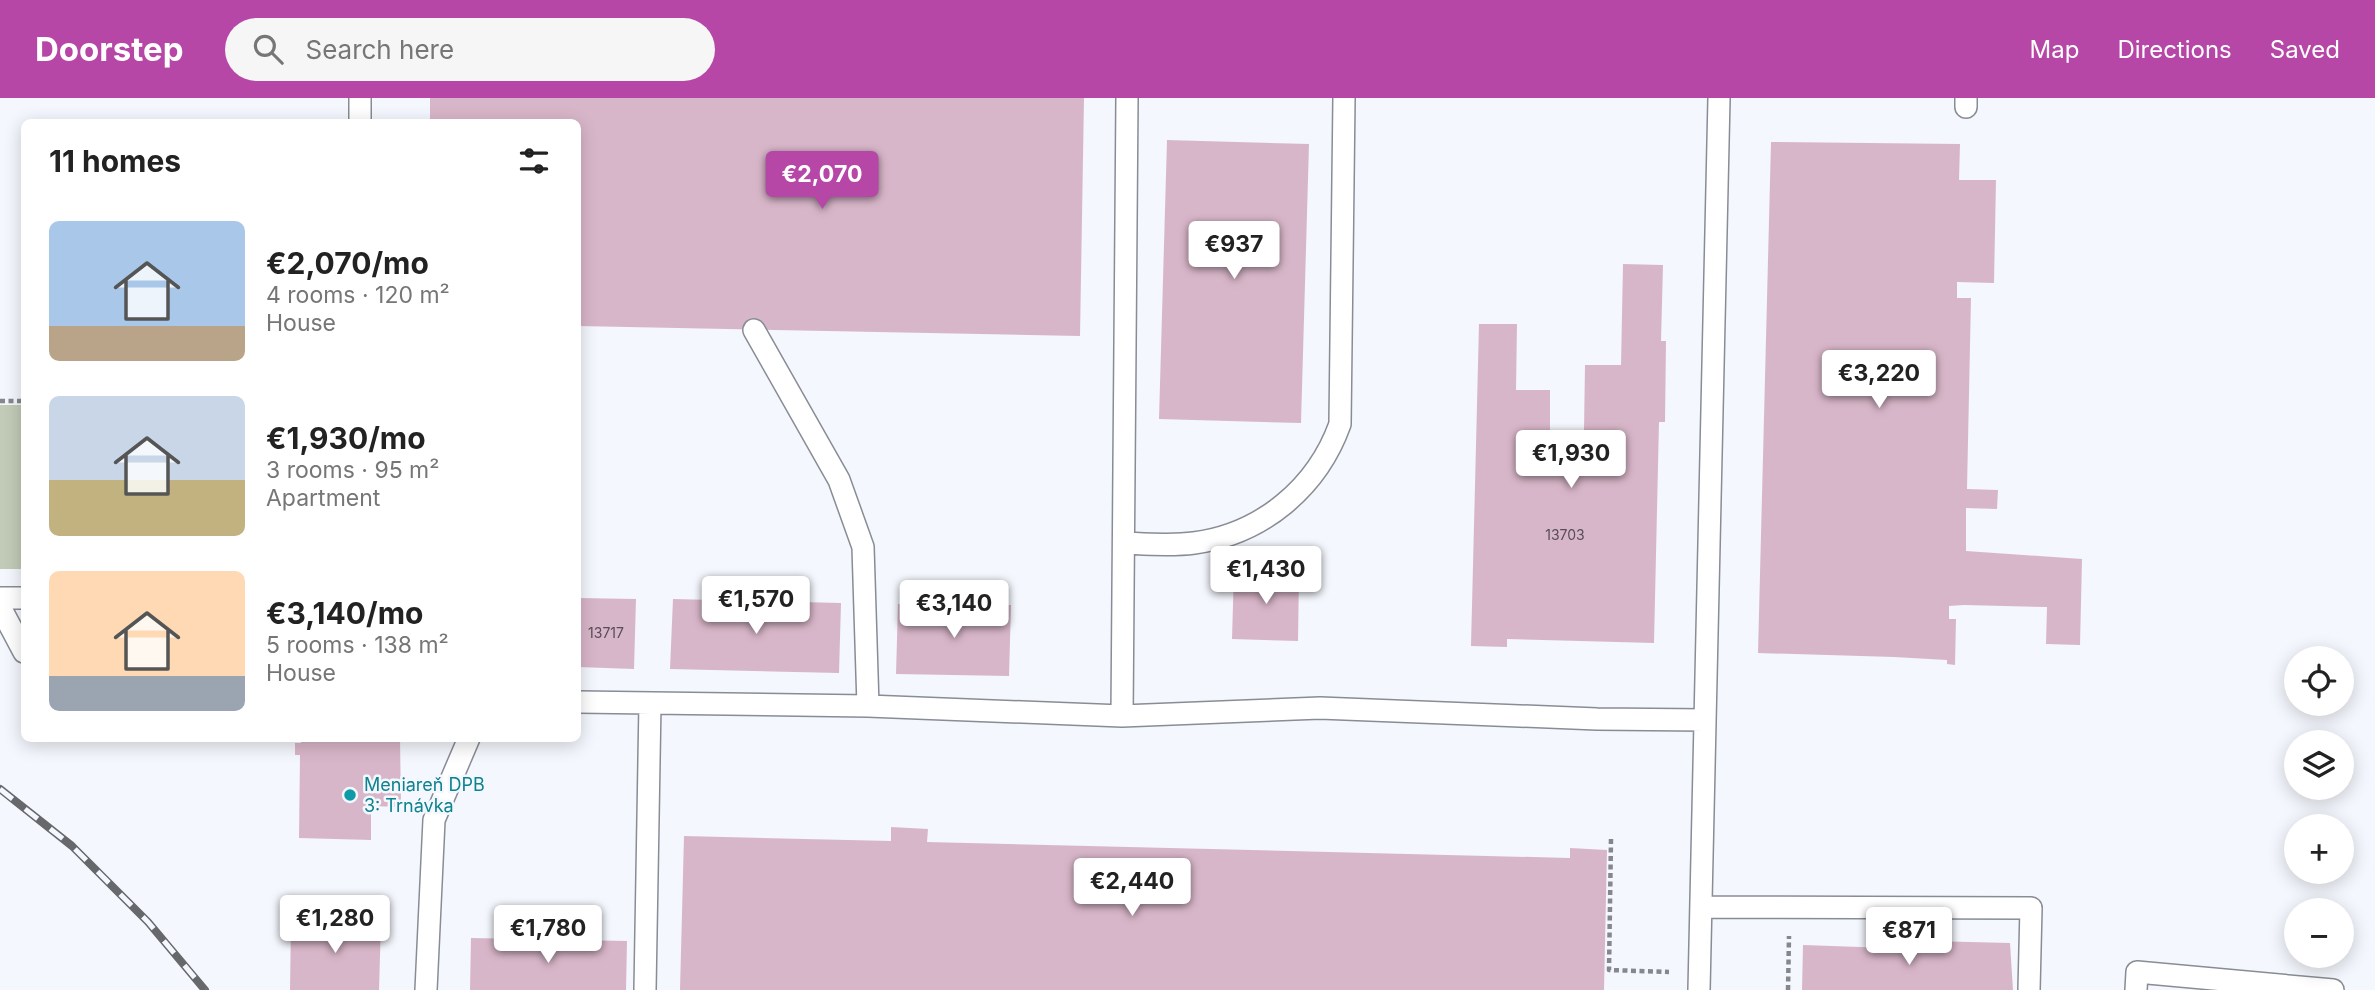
<!DOCTYPE html>
<meta charset="utf-8">
<style>
:root{--surface:#fff;--page:#f6f6f6;--text:#222;--muted:#767676;--accent:#b647a6}
body{margin:0;font-family:Inter,sans-serif;background:var(--page);color:var(--text);height:100vh;display:flex;flex-direction:column;font-size:26px;white-space:nowrap}
*{box-sizing:border-box;margin:0}
p{font-size:23px;color:var(--muted)}
.icon{flex:none;width:38px;height:38px;fill:none;stroke:currentColor;stroke-width:2;stroke-linecap:round;stroke-linejoin:round}
.map{position:relative;flex:1;overflow:hidden}
.details{position:absolute;left:21px;top:21px;width:560px;height:623px;display:flex;flex-direction:column;background:var(--surface);border-radius:10px;box-shadow:0 4px 18px #0003}
.details>*{flex:none}
.tools{position:absolute;left:2284px;top:548px;display:grid;gap:14px}
.tools a{display:grid;place-items:center;width:70px;height:70px;border-radius:50%;background:var(--surface);box-shadow:0 4px 18px #0003;font-size:35px}
.price{position:absolute;translate:-50% -60px;padding:0 16px;border-radius:7px;background:#fff;color:#222;font-size:23px;line-height:46px;filter:drop-shadow(0 2px 4px #0008)}
.price::after{content:'';position:absolute;left:50%;top:42px;width:21px;height:16px;margin-left:-10px;background:inherit;clip-path:polygon(0 0,100% 0,50% 100%)}
.price.on{background:var(--accent);color:#fff}
ul{padding:0;list-style:none}
li{display:flex;align-items:center;gap:21px;height:175px;padding:0 28px}
li span{display:grid;place-items:center;flex:none;width:196px;height:140px;border-radius:10px;color:#555}
li>.icon{margin-inline-start:auto}
span .icon{width:84px;height:84px;fill:#fffc;stroke-width:1}
li b{font-size:30px}
h2{display:flex;justify-content:space-between;align-items:center;height:84px;padding:0 28px;font-size:30px}
header{display:flex;align-items:center;gap:42px;box-sizing:border-box;height:98px;padding:0 35px;background:var(--accent);color:#fff}
header strong{font-size:33px}
nav{display:flex;gap:38px;margin-inline-start:auto;font-size:24px}
.search{width:490px;height:63px;background:var(--page);display:flex;align-items:center;gap:18px;box-sizing:border-box;padding:0 24px;border-radius:38px;color:var(--muted);font-size:26px}
.map>svg:first-child{display:block}
.green{fill:#c1cbb7}
.building{fill:#d8b6c9}
.lines{fill:none;stroke-linecap:round;stroke-linejoin:round}
.service-casing{stroke:#888c95;stroke-width:24}
.path{stroke:#85878c;stroke-width:4.5;stroke-dasharray:5 3.5;stroke-linecap:butt}
.service{stroke:#fff;stroke-width:21}
.rail-casing{stroke:#66686c;stroke-width:8}
.rail{stroke:#f4f7fd;stroke-width:5;stroke-dasharray:16;stroke-linecap:butt}
.culture-dot{fill:#0f9aa8;stroke:#f4f7fd;stroke-width:2.5}
.labels{text-anchor:middle;stroke-width:5;stroke-linejoin:round;paint-order:stroke}
.number-label{font-size:14px;fill:#564e56}
.culture-label{font-size:18px;fill:#0d838f;stroke:#f4f7fd;text-anchor:start}
</style>
<header>
<strong>Doorstep</strong>
<div class="search"><svg class="icon" aria-label="search" viewBox="0 0 24 24"><circle cx="10" cy="10" r="6"/><path d="M15 15l6 6"/></svg>Search here</div>
<nav><a>Map</a><a>Directions</a><a>Saved</a></nav>
</header>
<div class="map">
<svg width="2375" height="892" viewBox="0 0 2375 892">
<rect width="100%" height="100%" fill="#f4f7fd"/>
<path class="green" d="M0,307H24V471H0Z"/>
<path class="building" d="M430,0H1084L1080,238L578,228V24H430Z
M1167,42L1309,46L1301,325L1159,321Z
M1771,44L1960,46L1959,82H1996L1994,185L1957,184V200H1971L1967,391L1998,392L1997,411L1966,410V453L2082,461L2080,547L2046,546L2047,509L1964,507L1949,508V521H1956L1955,567L1947,566V562L1894,559L1758,555Z
M1623,166L1663,167L1661,243H1666L1665,324H1659L1654,545L1507,541V549L1471,548L1479,226H1517L1516,292H1550V332H1584L1585,267H1621Z
M1234,472L1299,474L1298,543L1232,541Z
M578,500L636,501L634,571L578,569Z
M673,501L841,505L839,575L670,571Z
M898,506L1011,507L1009,578L896,576Z
M301,640H400L401,709L371,708V742L299,740L300,657H295V645H301Z
M891,729L928,731L927,744L1570,760V750L1607,752L1604,892H680L684,738L891,743Z
M291,822L381,824L379,892H290Z
M471,840L627,843L626,892H470Z
M1889,842L2010,845L2013,892H1802L1803,847L1889,850Z"/>
<g class="lines">
<defs>
<path id="service" d="M1966,9V0
M360,24V0
M754,232L839,382L863,449L868,608
M1124,445C1147,446 1171,448 1194,445C1262,436 1317,390 1340,326L1344,0
M0,500H24
M0,509L24,554
M578,604L868,608L1122,618L1320,610L1597,621L1705,622
M1122,618L1127,0
M1701,809L2031,810L2029,892
M426,892L434,722L469,640
M645,892L650,605
M1699,892L1719,0
M2136,892L2137,874L2333,892"/>
</defs>
<use href="#service" class="service-casing"/>
<path class="path" d="M0,303H24
M1611,741L1609,872L1669,874
M1788,892L1789,838"/>
<use href="#service" class="service"/>
<defs>
<path id="rail" d="M0,691L72,748L148,824L205,892"/>
</defs>
<use href="#rail" class="rail-casing"/>
<use href="#rail" class="rail"/>
</g>
<circle class="culture-dot" cx="350" cy="697" r="7"/>
<g class="labels">
<g class="number-label">
<text x="1565" y="442">13703</text>
<text x="606" y="540">13717</text>
</g>
<g class="culture-label">
<text x="364" y="693">Meniareň DPB<tspan x="364" dy="21">3: Trnávka</tspan></text>
</g>
</g>
</svg>
<div class="tools">
<a><svg class="icon" aria-label="locate" viewBox="0 0 24 24"><circle cx="12" cy="12" r="6"/><path d="M12 2v4M12 18v4M2 12h4M18 12h4"/></svg></a>
<a><svg class="icon" aria-label="layers" viewBox="0 0 24 24"><path d="M12 4l9 5-9 5-9-5zM3 14l9 5 9-5"/></svg></a>
<a>+</a>
<a>−</a>
</div>
<b class="price on" style="left:822px;top:113px">€2,070</b>
<b class="price" style="left:1234px;top:183px">€937</b>
<b class="price" style="left:1879px;top:312px">€3,220</b>
<b class="price" style="left:1571px;top:392px">€1,930</b>
<b class="price" style="left:1266px;top:508px">€1,430</b>
<b class="price" style="left:756px;top:538px">€1,570</b>
<b class="price" style="left:954px;top:542px">€3,140</b>
<b class="price" style="left:1132px;top:820px">€2,440</b>
<b class="price" style="left:335px;top:857px">€1,280</b>
<b class="price" style="left:548px;top:867px">€1,780</b>
<b class="price" style="left:1909px;top:869px">€871</b>
<section class="details">
<h2>11 homes<svg class="icon" aria-label="filters" viewBox="0 0 24 24"><path d="M4 7h16M4 17h16"/><circle cx="9" cy="7" r="2"/><circle cx="15" cy="17" r="2"/></svg></h2>
<ul>
<li><span style="background:linear-gradient(#a9c7e8 75%,#b9a48a 0)"><svg class="icon" aria-label="home" viewBox="0 0 24 24"><path d="M3 11l9-7 9 7M6 9v11h12V9"/></svg></span><div><b>€2,070/mo</b><p>4 rooms · 120 m²</p><p>House</p></div></li>
<li><span style="background:linear-gradient(#c9d6e8 60%,#c2b280 0)"><svg class="icon" aria-label="home" viewBox="0 0 24 24"><path d="M3 11l9-7 9 7M6 9v11h12V9"/></svg></span><div><b>€1,930/mo</b><p>3 rooms · 95 m²</p><p>Apartment</p></div></li>
<li><span style="background:linear-gradient(#ffd9b3 75%,#9aa5b1 0)"><svg class="icon" aria-label="home" viewBox="0 0 24 24"><path d="M3 11l9-7 9 7M6 9v11h12V9"/></svg></span><div><b>€3,140/mo</b><p>5 rooms · 138 m²</p><p>House</p></div></li>
</ul>
</section>
</div>
